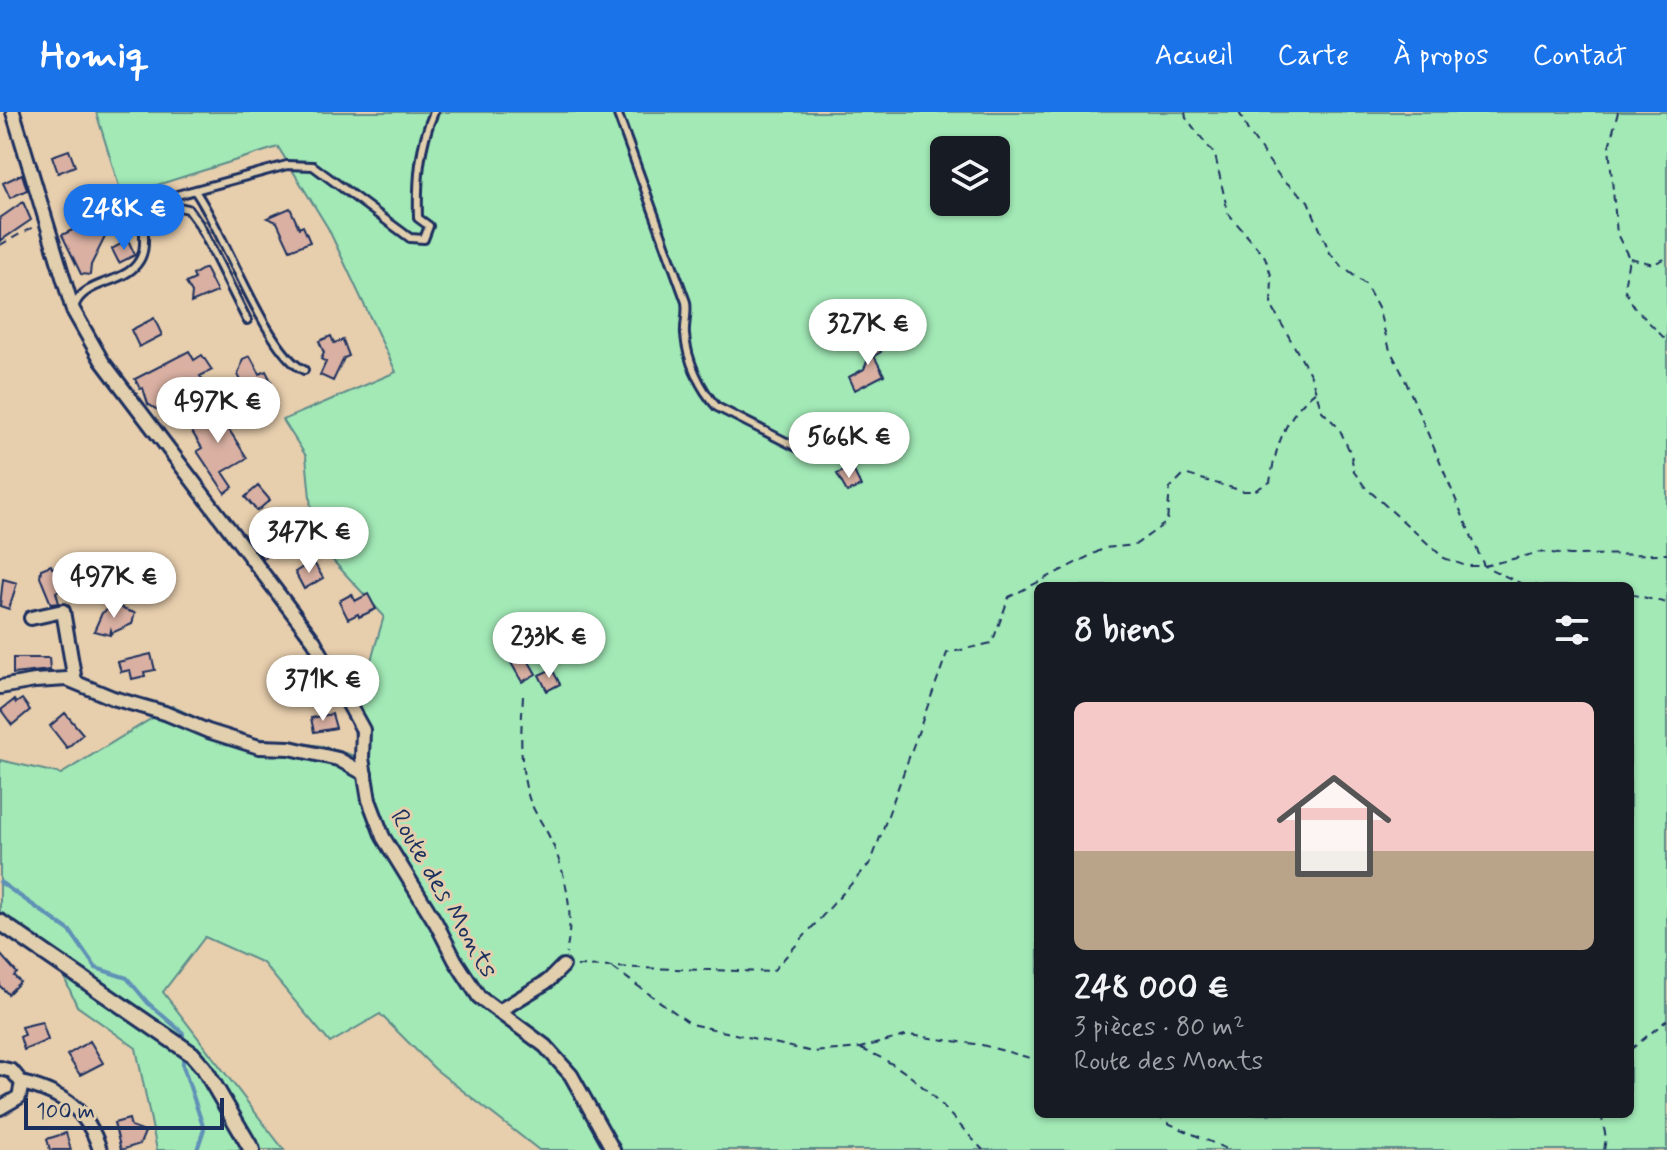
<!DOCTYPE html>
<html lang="fr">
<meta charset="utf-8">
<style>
:root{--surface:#171b24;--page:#242831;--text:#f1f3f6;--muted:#9ea1a6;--line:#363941;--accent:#1a73e8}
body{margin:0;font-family:Mynerve,sans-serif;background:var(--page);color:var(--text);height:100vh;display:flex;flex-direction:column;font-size:30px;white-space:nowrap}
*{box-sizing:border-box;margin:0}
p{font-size:26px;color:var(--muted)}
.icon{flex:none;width:44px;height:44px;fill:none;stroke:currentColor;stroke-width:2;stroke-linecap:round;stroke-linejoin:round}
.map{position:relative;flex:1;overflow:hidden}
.details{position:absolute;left:1034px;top:470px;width:600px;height:536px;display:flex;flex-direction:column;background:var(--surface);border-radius:12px;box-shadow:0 2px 6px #0004}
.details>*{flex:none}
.tools{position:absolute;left:930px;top:24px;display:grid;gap:16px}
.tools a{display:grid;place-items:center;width:80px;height:80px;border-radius:12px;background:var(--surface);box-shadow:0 2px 6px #0004;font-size:40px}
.scale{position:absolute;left:24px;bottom:20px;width:200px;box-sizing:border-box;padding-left:8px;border:4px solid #1b2f5e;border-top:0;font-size:22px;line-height:28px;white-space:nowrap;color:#1b2f5e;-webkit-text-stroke:6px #e1cfad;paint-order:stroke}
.price{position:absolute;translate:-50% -68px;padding:0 18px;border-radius:28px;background:#fff;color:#222;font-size:26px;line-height:52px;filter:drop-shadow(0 2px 4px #0008)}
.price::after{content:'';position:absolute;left:50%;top:48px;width:24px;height:18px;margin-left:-12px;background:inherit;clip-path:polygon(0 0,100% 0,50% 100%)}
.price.current{background:var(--accent);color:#fff}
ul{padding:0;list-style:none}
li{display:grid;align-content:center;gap:16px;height:424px;padding:0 40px}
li+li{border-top:2px solid var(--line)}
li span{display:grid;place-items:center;height:248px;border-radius:12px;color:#555}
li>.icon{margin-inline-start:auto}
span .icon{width:144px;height:144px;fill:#fffc;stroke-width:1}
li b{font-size:34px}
h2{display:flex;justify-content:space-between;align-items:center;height:96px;padding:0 40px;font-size:34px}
header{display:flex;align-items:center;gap:48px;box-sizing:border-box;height:112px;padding:0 40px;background:var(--accent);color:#fff}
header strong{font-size:38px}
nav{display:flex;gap:44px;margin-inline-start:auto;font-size:28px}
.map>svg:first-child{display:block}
.green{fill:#a2e9b6;stroke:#5e8c8a;stroke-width:2;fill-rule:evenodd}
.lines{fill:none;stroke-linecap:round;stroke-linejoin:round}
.stream{stroke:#6191b6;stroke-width:4}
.building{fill:#d9b0a2;stroke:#1b2f5e;stroke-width:2}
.service-casing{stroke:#1b2f5e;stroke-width:12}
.minor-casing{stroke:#1b2f5e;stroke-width:18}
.tertiary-casing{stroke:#1b2f5e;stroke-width:20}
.path{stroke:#1b2f5e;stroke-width:2;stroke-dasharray:8 6;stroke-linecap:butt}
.service{stroke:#e1cfad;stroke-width:6}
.minor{stroke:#e1cfad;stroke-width:12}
.tertiary{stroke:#e1cfad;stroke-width:14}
.labels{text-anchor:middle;stroke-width:6;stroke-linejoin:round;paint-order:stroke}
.street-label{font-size:26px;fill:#1b2f5e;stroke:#e1cfad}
</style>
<header>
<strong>Homiq</strong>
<nav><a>Accueil</a><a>Carte</a><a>À propos</a><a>Contact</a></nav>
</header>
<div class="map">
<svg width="1667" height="1038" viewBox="0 0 1667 1038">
<rect width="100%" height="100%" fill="#e7cead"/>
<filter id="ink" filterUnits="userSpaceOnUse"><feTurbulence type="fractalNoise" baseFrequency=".0125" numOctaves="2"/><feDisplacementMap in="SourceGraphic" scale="16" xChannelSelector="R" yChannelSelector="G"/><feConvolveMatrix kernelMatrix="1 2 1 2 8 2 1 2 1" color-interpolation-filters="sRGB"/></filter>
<g filter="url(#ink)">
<path class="green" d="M96,0H1667V1038H539L435,957L380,902L330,931L263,851L205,825L163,880L284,1038H157L136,936L77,894L54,843L0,802V648L61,662L172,594L231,623L323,634L358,645L353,610L384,504L314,428L306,344L283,308L396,260L328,116L278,35L122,84ZM944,38H996V90H944ZM1038,474H1630V1002H1038Z"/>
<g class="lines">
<path class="stream" d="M0,770L70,819L96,856L127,866L148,891L183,921V932
M183,941V954L204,1017L197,1038"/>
</g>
<path class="building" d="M69,38L75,54L58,61L52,44Z
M22,62L27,78L10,86L3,71Z
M23,90L31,108L0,129V106Z
M290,96L299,116L303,114L310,130L290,138L277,110L267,106Z
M101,104L108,119L91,153L90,163L81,162L62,123Z
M128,128L135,143L119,151L112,137Z
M205,156L217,180L191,191L192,181L186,171L195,167L193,163Z
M154,206L162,223L139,235L131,218Z
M331,224L334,231L343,228L349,244L344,246L333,269L320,263L326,250L321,247L324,241L319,229Z
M874,228L881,240L874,244L884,263L855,278L849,265L864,257L868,247L861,236Z
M189,239L194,248L202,243L212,258L200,264L204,269L191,276L193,279L156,297L148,292L143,276L140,277L135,267Z
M250,244L260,262L266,259L272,271L252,279L248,274L243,272L238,263L243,247Z
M223,293L235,312L228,316L247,346L223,360L233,375L225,381L197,339L202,336L189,315Z
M852,355L861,374L847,380L837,362Z
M258,374L270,388L257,399L245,385Z
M275,412L287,427L263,447L258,440L269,429L263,422Z
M313,449L323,466L304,477L295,460Z
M51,453L52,456L56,455L61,470L57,472L60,478L56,480L59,491L51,492L40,465L41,457Z
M3,467L17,471L9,497L0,494Z
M352,482L355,489L368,482L376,497L359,505L358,502L348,507L339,489Z
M121,490L119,494L125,498L135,501L132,512L112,521L111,518L110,523L94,519L102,501Z
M524,541L536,562L522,570L510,549Z
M151,542L155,558L144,560L145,564L132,567L130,558L121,560L118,550Z
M13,546H49L50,558L13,562Z
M552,557L560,572L547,579L539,563Z
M22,587L30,598L12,613L1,598L14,588L16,591Z
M65,601L83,622L67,636L50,614Z
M332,602L336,616L314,620L311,606Z
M0,842L17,861L14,864L20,870L8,882L0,874Z
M42,910L48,928L24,938L20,925L24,923L21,915Z
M90,929L103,951L80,963L67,943Z
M129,1007L131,1015L145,1020L140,1032L121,1038L114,1011Z
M66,1021L71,1038H50L47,1027Z"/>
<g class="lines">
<defs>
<path id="service" d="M617,0L686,190C688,202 684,212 685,223C687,248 700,277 717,295L810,342
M195,79C223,117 267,242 304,258
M151,99L170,93L188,97L199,112L247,208
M75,193C84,169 122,172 137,152C155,129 128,107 166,86L287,53L313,54L410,126L424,127L429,114L418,106C417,69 419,34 434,0"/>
<path id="minor" d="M13,0L73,198L102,249L314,529L363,618L362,646L369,688L383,725L436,811L455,848L479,885L545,934L571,963L613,1038
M31,506L63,499L75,569
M0,575L35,569L67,567L113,586L165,601L208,619L259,635L290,636L338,647L365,662
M499,899L548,869L563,854
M0,956L12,959L22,971L19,985L0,996
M22,971C62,981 87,997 100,1038"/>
<path id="tertiary" d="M0,810L192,942L204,956L252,1038"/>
</defs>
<use href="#service" class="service-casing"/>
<use href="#minor" class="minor-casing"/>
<use href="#tertiary" class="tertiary-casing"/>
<path class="path" d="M1185,0L1186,6L1215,43L1228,101L1265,145L1272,166L1271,193L1311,264L1322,299L1339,316L1351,342L1354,360L1365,375L1444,446L1466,454H1484L1541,440L1570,443L1667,442
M1239,0L1248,19L1280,65L1308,89L1330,141L1340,153L1365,172L1378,196L1390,238L1403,263L1484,454L1522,472L1544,474
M1618,0L1609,35L1617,122L1629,146L1624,176L1634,195L1667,229
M0,133L33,115
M1630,146L1653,152L1667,146
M1630,482L1667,491
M523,584C521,617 519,652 528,683C532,697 541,709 548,722C566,759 575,801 566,842
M577,854L772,860L871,750L947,541L992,531L1009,485L1105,436L1135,433L1167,410L1170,376L1184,362L1243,379H1254L1270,370C1276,333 1286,302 1316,279
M613,856L691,912L813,940L860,936L909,923L982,933L1038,948
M861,937C919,959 942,996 983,1038
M1630,938L1667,908
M1156,1002L1170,1012L1229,1038
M1601,1002L1606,1026L1604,1038"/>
<use href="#service" class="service"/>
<use href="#minor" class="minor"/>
<use href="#tertiary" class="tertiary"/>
</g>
</g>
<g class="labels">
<g class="street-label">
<text transform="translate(445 781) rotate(60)" y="9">Route des Monts</text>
</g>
</g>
</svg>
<div class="tools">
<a><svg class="icon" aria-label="layers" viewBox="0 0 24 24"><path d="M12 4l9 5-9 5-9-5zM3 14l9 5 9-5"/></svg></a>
</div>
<div class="scale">100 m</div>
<b class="price current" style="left:124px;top:140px">248K €</b>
<b class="price" style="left:868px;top:255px">327K €</b>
<b class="price" style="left:218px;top:333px">497K €</b>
<b class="price" style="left:849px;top:368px">566K €</b>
<b class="price" style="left:309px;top:463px">347K €</b>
<b class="price" style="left:114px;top:508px">497K €</b>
<b class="price" style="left:549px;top:568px">233K €</b>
<b class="price" style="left:323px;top:611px">371K €</b>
<section class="details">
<h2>8 biens<svg class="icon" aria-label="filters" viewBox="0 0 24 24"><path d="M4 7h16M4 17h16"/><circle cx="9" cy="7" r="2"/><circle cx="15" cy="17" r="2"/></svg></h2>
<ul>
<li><span style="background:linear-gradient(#f6c9c9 60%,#b9a48a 0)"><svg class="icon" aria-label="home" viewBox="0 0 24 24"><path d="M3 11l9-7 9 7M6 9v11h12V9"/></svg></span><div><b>248 000 €</b><p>3 pièces · 80 m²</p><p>Route des Monts</p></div></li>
</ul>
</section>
</div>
